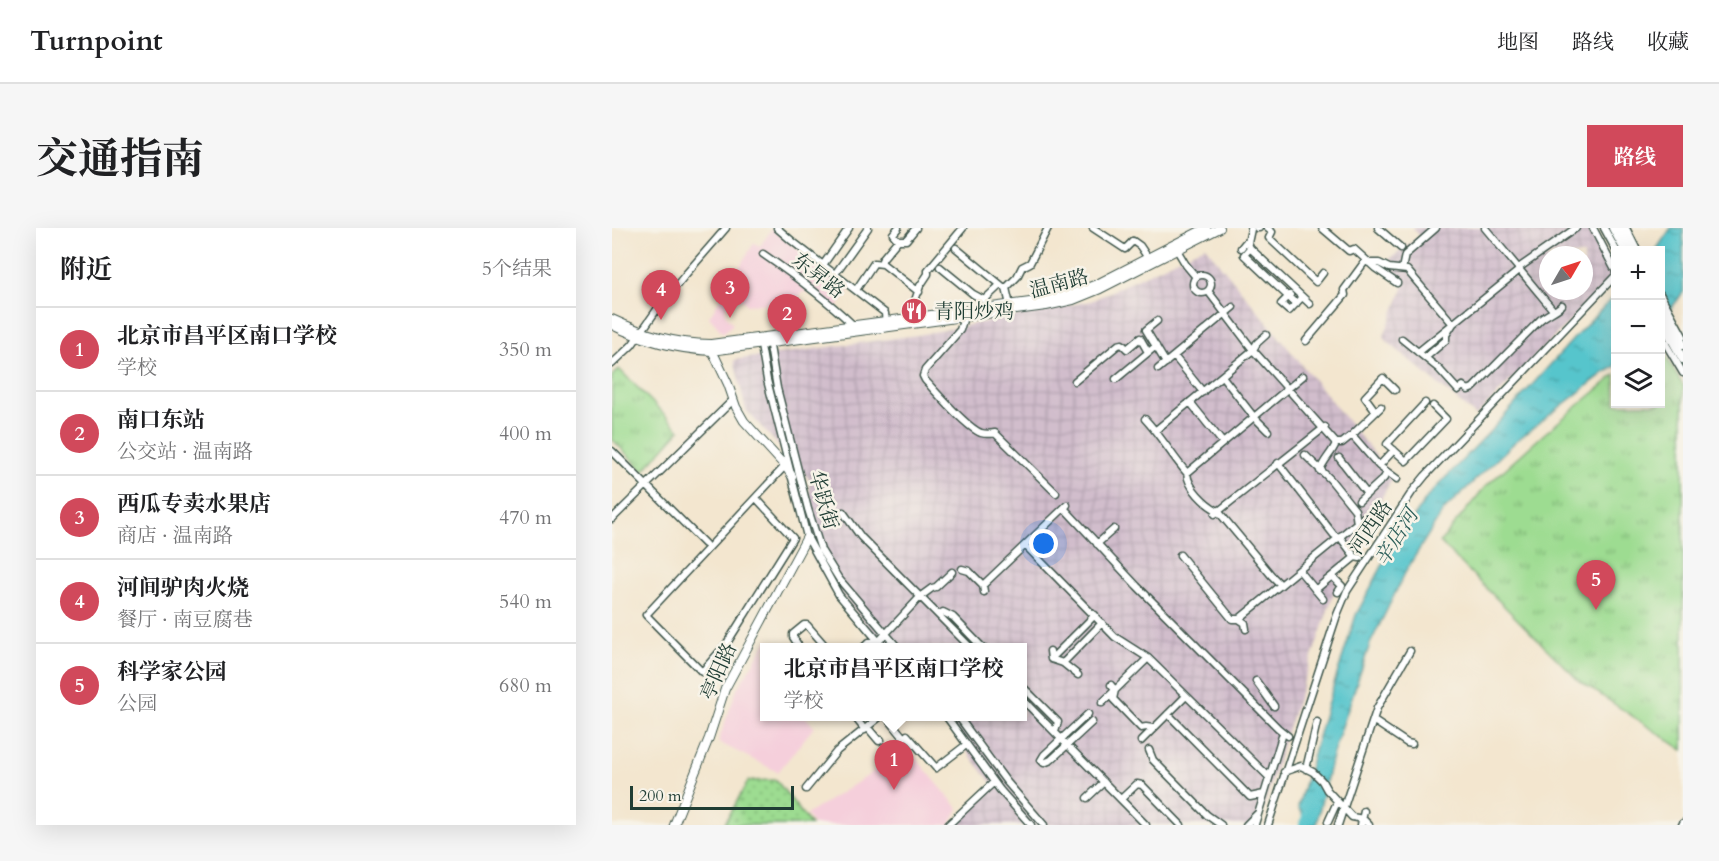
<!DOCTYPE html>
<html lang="zh">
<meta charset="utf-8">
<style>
:root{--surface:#fff;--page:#f6f6f6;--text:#202124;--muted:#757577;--line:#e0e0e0;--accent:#d1495b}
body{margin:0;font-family:Cardo,"Noto Serif SC",serif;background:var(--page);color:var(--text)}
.controls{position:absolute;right:18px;top:18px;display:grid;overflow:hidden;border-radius:0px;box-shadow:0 6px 24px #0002}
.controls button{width:54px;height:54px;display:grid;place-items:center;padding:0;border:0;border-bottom:2px solid var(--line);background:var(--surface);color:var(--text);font:30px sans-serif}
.compass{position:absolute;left:927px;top:18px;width:54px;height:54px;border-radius:50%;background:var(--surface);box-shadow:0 6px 24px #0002;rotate:51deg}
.scale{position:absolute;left:18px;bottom:15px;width:164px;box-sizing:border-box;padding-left:6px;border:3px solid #1f3d34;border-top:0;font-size:16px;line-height:21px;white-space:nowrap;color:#1f3d34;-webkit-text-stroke:4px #f7f3e8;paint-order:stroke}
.you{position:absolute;left:432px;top:316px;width:21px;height:21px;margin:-15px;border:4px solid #fff;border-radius:50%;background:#1a73e8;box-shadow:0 0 0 9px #1a73e833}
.badge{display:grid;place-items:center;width:39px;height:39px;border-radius:50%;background:var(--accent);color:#fff;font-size:20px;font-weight:700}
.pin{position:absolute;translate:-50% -50px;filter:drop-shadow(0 2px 3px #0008)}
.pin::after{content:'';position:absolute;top:32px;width:21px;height:18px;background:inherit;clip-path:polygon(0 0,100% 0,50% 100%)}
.popup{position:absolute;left:148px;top:415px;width:267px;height:78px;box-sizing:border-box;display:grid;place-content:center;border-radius:0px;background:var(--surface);filter:drop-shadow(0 2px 4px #0005);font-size:20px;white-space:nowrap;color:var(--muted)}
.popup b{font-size:22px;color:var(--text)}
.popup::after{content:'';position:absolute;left:50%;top:100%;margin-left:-12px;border:12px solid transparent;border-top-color:var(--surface)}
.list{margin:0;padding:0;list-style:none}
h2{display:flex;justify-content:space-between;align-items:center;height:78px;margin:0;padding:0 24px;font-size:26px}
h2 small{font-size:20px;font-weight:400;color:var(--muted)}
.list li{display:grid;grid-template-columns:39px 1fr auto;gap:18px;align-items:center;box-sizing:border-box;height:84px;padding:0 24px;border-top:2px solid var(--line)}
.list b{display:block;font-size:22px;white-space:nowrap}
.list p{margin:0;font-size:20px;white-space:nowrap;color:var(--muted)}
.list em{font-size:20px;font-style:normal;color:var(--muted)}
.icon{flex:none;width:33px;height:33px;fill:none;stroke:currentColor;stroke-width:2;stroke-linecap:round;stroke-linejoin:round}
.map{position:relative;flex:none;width:1071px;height:597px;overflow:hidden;border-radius:0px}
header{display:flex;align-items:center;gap:36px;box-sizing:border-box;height:84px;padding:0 30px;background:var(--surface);border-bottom:2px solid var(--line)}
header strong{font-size:28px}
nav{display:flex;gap:33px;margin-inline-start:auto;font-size:21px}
.intro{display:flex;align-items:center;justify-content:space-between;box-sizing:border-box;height:144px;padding:0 36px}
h1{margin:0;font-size:42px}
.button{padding:15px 27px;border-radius:0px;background:var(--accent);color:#fff;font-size:21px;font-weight:700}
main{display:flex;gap:36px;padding:0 36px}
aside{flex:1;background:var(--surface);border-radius:0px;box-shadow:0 6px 24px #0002}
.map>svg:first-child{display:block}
</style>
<header>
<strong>Turnpoint</strong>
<nav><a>地图</a><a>路线</a><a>收藏</a></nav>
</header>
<div class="intro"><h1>交通指南</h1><a class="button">路线</a></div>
<main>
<aside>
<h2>附近<small>5个结果</small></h2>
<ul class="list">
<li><span class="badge">1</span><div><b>北京市昌平区南口学校</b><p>学校</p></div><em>350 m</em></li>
<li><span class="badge">2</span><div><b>南口东站</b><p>公交站 · 温南路</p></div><em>400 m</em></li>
<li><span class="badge">3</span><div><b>西瓜专卖水果店</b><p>商店 · 温南路</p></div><em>470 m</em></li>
<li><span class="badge">4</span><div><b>河间驴肉火烧</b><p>餐厅 · 南豆腐巷</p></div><em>540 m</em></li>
<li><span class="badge">5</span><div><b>科学家公园</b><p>公园</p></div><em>680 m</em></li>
</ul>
</aside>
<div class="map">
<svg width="1071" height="597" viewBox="0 0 1071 597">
<defs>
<pattern id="industrial-grid" width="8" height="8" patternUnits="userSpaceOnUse" patternTransform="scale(1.5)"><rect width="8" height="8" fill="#d1bdcc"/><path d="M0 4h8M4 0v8" fill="none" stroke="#b3a3b0"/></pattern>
<pattern id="grass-dots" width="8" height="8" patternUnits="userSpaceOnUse" patternTransform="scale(1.5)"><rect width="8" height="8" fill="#9ddc91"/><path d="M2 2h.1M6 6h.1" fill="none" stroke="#7fb477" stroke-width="1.8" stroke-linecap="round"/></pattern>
<pattern id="park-tufts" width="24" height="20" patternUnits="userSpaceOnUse" patternTransform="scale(1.5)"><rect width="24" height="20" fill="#9ddc91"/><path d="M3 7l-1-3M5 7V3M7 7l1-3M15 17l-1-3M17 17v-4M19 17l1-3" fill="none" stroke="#7fb477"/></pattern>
<pattern id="water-ripples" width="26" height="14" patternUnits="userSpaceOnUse" patternTransform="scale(1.5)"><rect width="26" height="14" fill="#57c5cc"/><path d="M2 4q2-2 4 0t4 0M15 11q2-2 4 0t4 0" fill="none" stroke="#47a1a6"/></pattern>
</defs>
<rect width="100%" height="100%" fill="#f7f3e8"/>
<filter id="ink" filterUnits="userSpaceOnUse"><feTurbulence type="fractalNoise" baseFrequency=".0167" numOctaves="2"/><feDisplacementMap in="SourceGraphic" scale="12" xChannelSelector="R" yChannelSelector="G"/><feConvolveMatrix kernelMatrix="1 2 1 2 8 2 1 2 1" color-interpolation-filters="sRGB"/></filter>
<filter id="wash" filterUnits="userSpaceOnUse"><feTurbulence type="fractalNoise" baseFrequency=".008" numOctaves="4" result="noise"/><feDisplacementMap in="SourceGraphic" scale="24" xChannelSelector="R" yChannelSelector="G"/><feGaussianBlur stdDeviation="1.35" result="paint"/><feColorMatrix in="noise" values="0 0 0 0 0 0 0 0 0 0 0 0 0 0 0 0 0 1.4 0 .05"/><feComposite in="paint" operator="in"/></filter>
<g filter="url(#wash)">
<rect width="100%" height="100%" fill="#f3e6cf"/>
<!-- built -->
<path fill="#f5cfdb" d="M160,1L237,63L223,83L201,64H192L186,69L185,73L135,77L131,72L122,71L114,78L113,86L121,96L111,105L97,89L142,15L148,18Z
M156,411L165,419L153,420V488L194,489L202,499L166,544L106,514L125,461Z
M291,515L347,581L343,586L338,597H202L194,587L257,547Z"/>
<!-- industrial -->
<path fill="url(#industrial-grid)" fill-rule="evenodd" d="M801,0H976L1001,49L864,188L771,110L792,58L770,37L808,8ZM936,27H972V63H936Z
M593,18L781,249L730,341L677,497L646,597H347L348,590L382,558L328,489L411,488V420L272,419L201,331L197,251L134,182L122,132L306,107L479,73Z"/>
<!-- grass -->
<path fill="url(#grass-dots)" stroke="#5e8c62" stroke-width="1.5" d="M164,552L199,597H112L136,553Z"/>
<!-- park -->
<path fill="url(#park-tufts)" stroke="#5e8c62" stroke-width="1.5" d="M1049,119L1071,158V522L965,451L828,314L873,259L932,206L1003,147L1004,176H1048Z
M7,141L68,202L31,243L0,211V148Z"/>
<!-- water -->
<path fill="url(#water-ripples)" stroke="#3b8180" stroke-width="1.5" d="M1059,0H1071V64L1065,73L1049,92L1048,22H1044Z
M1003,67V139L992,145L904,213L831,283L796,339L758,416L720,528L704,597H697L686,579L714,481L744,387L776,327L816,268L885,196L963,109Z"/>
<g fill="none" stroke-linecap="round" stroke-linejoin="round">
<!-- river -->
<path stroke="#57c5cc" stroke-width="10" d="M692,597L698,578"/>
</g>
</g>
<g filter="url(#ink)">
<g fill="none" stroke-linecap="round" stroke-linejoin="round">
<defs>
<path id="minor" d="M165,0L180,13L273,85L274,97
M286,0L281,6L286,12
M481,0L513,21L521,13L528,18L536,30
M645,0H647
M655,0L660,4L657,10L704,54L711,45
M710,0L737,23L742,21L763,40L785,55
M766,0L789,20
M873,0L941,82
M981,0L1004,44
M992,0L1004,22
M1014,0L1025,22
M639,1L636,15L638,20L698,76
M344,20L390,58
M629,20L633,15H636
M638,20L632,27L684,76
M565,22L574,37L584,49
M151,26C183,48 213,70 241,97
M269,35L271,30L286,12H294L304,0
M757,35H767L777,40L795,42L841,96
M211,37L237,0
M328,39L361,66L372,72L388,57
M790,41L793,27L824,0
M223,46L256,0
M581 56a9 9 0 1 1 18 0a9 9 0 1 1-18 0Z
M244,62L262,35L271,36L307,64
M596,63L641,122L724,215C720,226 711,232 708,243
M1048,66L1071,108
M678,67L669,76L677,83L690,69
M398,77L394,60L405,49L410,39L418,35L436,0
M352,89L348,102L313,142L311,148L313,152C325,165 354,199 369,205C373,206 378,206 383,205L444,265
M297,90L308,58L316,46V42L351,0
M545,93L534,102L554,135
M1048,106L1071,145
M790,111L827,141L846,162L851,158L856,162L861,160L928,92C935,86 944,83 950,77
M148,112L155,152L195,309L227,367L272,420
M157,112L165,160L196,281L209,322L227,351L286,420
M694,113L733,67L732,62L754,32
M806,124L905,44L908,39L964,0
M562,128L591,164
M813,130L834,112V107L841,96
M0,136L20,117L46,80L74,46L114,0
M546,141L621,79
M610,148L642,189L656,203
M504,151L544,118
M463,153L506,117L510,116L515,121L528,110L536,124
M578,174L611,215
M813,175L775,216L794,233L834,191L821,178
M764,184L753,169L771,150L783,162
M533,191C549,208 560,228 575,245C576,260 593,276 606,283L660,348L669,357
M544,202L641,122L645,115L654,107
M740,207L769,179
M724,215H730L740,207L767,238L785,251
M0,223L93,316
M693,227L718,251L743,282L745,295
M727,230L755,266
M666,235L722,307L728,309L743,329
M767,238L782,222
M575,245L691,148
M144,270L181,310L115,415L90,444L34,387L173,238
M747,273L772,250L775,244
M452,280L525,358L666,500L676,508
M231,284L249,309L359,420
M603,286L713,199
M0,291L121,172
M485,316L502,301
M413,317L503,409L536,430L657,549
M568,327L620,391H627L633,395L634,401
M350,341L357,343L371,357L372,364
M687,342L711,371
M720,348L730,358L726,364
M371,357L455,277
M703,362L743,329L748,330
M327,387L331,384L341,389L371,420
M627,391L752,289
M188,420L181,409V406L192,397H195L215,420
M251,420L257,414L267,413L309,368L320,360L324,359L340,344
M438,423L439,431L451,435L466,447
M439,431L483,387
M451,435L490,395
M644,453L662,478
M499,457L503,462L501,471L529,500L534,499L541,500
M411,459L446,494L443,504
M411,472L534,597
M490,475L536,430
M476,486L432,527L429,532L432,535L439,532L480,494
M556,486L638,569L652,566
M242,488L253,502
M274,488L292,510
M334,488L388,562L419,597
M346,488L394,553L432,597
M762,493L795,515L800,516
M256,500L267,513L269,512
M295,507L324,540L354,517
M529,513L574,468
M537,522L541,532L595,587L609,597
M694,541L705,494
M672,544L689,538L701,544L710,553L715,562L740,589L751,591L757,597
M194,561L225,523L269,488
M475,570L492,554
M509,571L525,556L530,557L569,597
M716,594L725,574
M643,596L671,505
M336,597L382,554
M634,597L646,585
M656,597L725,387L735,363L800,264L813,248L1004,47
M726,597L765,480L798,423
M749,597L752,583
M1070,597L1071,595"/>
<path id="major" d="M1001,0L1013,22
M1009,0L1021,22
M1048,75L1071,117
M1048,90L1071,131
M0,91C32,106 63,116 99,116L433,72L459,66L485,56L594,0
M0,97C32,113 64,121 99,123L434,78L461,72L488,61L608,0
M99,120L116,156L124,179L132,193L173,238L180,248
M62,597L97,510L113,461L195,309"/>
</defs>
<!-- minor casing -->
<use href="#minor" stroke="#3f564b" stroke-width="9"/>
<!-- major casing -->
<use href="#major" stroke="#3f564b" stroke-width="10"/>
<!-- minor -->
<use href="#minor" stroke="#fff" stroke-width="6"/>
<!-- major -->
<use href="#major" stroke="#fff" stroke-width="8"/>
</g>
</g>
<!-- icons -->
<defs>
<symbol id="restaurant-disc" viewBox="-11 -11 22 22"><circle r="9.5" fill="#d1495b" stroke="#f7f3e8"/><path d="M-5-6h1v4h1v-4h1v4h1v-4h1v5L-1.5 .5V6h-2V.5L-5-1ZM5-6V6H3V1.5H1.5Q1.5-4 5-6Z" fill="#fff"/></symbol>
</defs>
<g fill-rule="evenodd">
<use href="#restaurant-disc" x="287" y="68" width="30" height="30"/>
</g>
<g text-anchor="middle" stroke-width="5" stroke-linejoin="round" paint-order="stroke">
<!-- street labels -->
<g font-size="20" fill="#1f3d34" stroke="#f7f3e8">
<text transform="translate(207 47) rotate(38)" y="7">东昇路</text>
<text transform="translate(447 55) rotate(-15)" y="7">温南路</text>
<text transform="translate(212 272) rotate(74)" y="7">华跃街</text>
<text transform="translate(758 299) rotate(-56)" y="7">河西路</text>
<text transform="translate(106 443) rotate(-66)" y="7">亭阳路</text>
</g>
<!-- poi labels -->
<g font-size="20" fill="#1f3d34" stroke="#f7f3e8" text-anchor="start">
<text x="322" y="90">青阳炒鸡</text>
</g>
<!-- water labels -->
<g font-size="21" font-style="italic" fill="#2d5f5a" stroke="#f7f3e8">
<text transform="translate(784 309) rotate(-58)" y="7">辛店河</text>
</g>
</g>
</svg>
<div class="controls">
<button>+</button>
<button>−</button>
<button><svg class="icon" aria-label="layers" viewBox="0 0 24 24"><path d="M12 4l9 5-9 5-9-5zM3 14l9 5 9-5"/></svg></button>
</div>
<svg class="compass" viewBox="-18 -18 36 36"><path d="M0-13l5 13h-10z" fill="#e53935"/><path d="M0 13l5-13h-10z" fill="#757577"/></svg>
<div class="scale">200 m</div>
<div class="you"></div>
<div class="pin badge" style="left:282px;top:562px">1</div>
<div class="popup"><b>北京市昌平区南口学校</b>学校</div>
<div class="pin badge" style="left:175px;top:116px">2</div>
<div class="pin badge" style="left:118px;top:90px">3</div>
<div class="pin badge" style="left:49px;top:92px">4</div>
<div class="pin badge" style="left:984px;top:382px">5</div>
</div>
</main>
